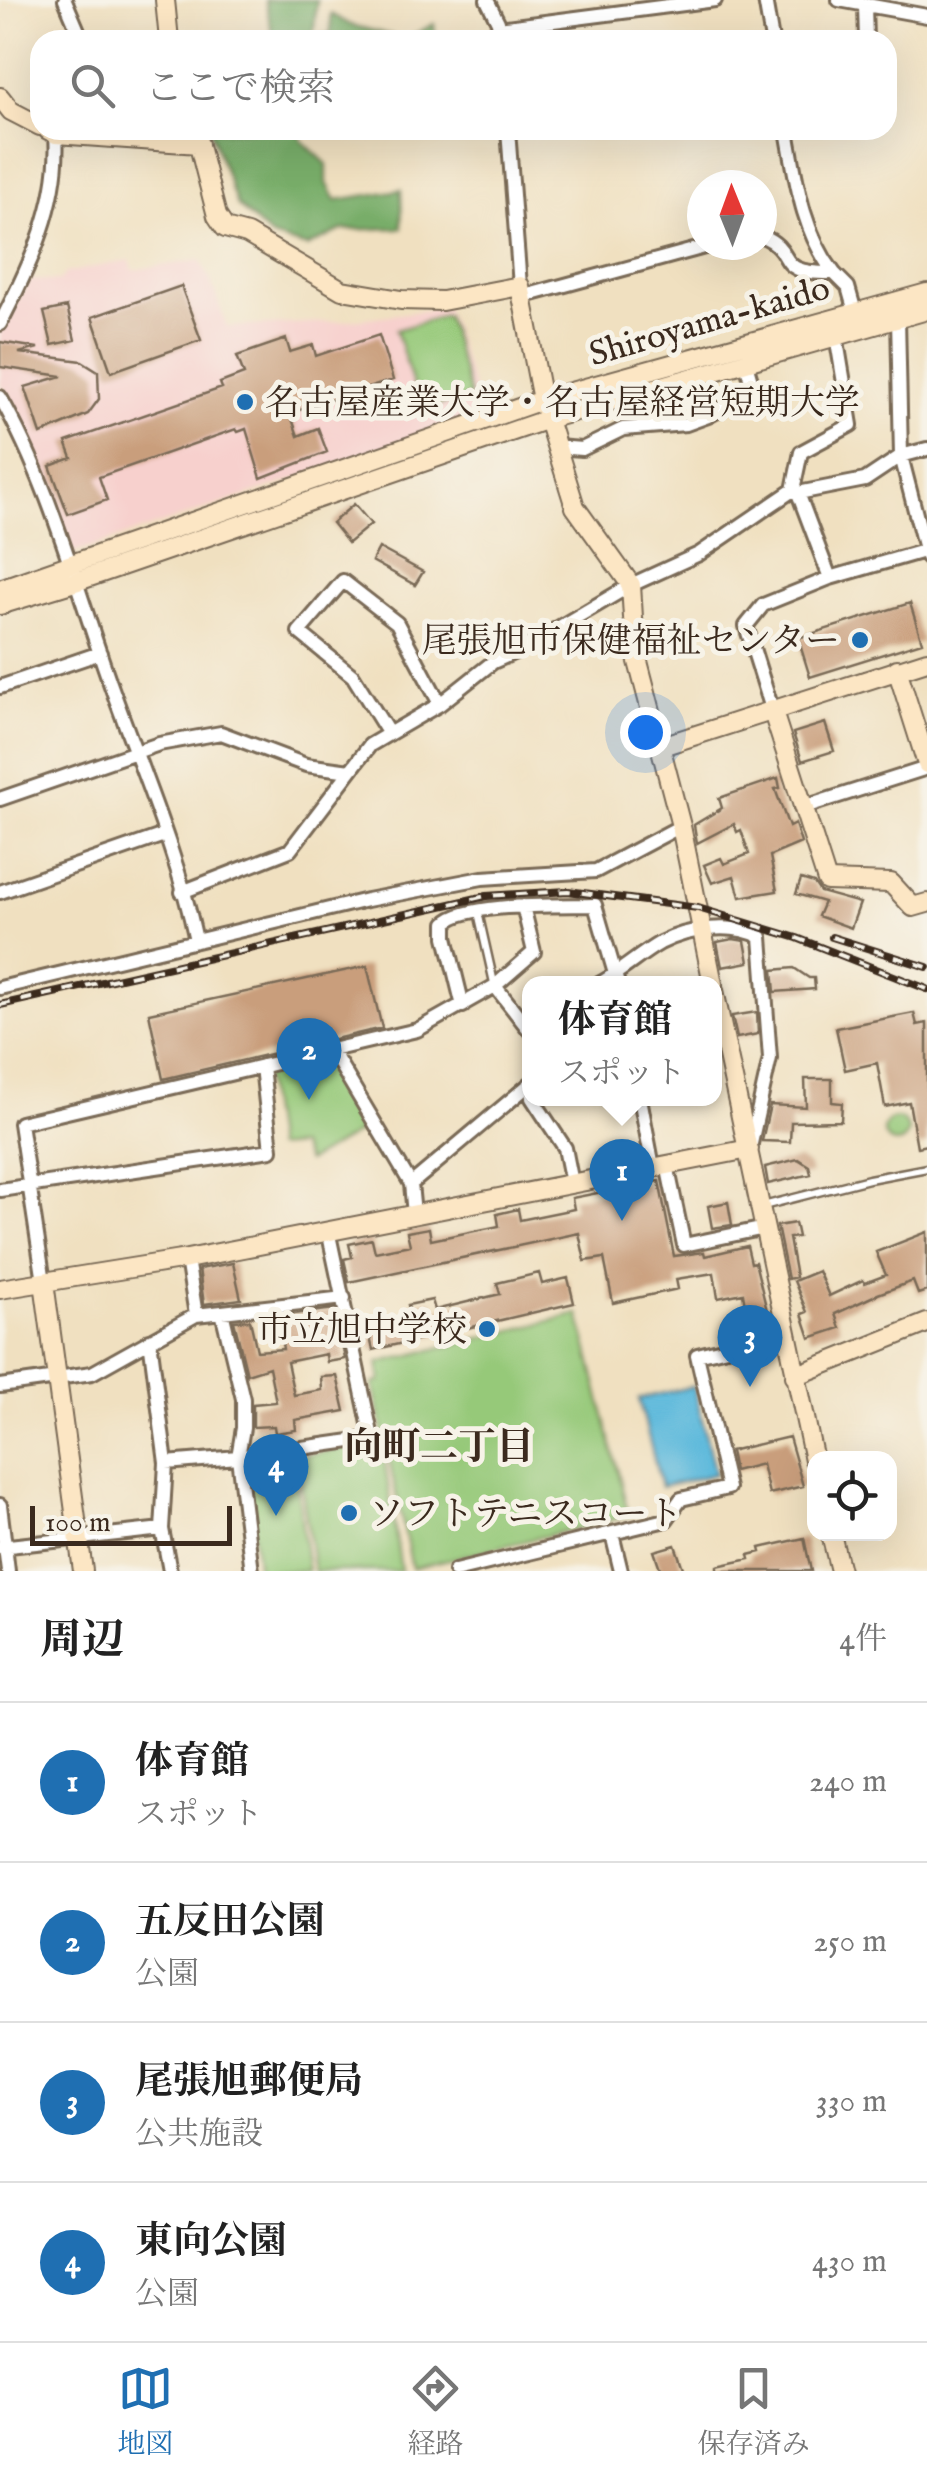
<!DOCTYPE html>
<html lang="ja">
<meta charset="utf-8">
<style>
:root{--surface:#fff;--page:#f6f6f6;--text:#222;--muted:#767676;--line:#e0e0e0;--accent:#1f6fb2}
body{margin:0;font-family:"IM FELL English","Noto Serif JP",serif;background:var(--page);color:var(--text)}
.controls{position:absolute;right:30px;bottom:30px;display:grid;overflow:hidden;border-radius:20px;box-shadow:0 10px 40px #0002}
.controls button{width:90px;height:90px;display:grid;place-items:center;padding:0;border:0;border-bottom:2px solid var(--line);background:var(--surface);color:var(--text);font:50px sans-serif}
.compass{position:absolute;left:687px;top:170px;width:90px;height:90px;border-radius:50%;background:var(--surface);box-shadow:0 10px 40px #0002;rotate:359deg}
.scale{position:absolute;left:30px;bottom:25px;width:202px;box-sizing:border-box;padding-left:10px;border:5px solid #3b2a1e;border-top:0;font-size:28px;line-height:35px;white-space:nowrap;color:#3b2a1e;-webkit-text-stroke:8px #f7f3e8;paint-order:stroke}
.you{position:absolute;left:645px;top:732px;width:35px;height:35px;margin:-25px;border:8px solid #fff;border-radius:50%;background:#1a73e8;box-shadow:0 0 0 15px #1a73e833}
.badge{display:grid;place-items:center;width:65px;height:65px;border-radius:50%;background:var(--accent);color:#fff;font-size:32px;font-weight:700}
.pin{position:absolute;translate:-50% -82px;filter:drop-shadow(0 2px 5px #0008)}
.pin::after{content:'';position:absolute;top:52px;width:35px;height:30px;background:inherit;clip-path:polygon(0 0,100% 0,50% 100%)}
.popup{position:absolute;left:522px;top:976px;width:200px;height:130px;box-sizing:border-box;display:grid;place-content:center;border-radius:20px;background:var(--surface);filter:drop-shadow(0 2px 8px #0005);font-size:32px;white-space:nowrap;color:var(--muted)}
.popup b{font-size:38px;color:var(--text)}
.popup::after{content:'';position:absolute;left:50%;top:100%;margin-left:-20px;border:20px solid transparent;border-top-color:var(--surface)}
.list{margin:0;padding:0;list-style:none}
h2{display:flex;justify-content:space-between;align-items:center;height:130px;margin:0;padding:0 40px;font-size:42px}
h2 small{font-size:32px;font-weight:400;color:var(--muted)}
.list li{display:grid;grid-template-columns:65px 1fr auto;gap:30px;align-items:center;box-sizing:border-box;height:160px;padding:0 40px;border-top:2px solid var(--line)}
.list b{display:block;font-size:38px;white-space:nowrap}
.list p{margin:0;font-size:32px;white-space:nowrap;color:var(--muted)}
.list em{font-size:32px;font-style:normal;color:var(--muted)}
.icon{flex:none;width:55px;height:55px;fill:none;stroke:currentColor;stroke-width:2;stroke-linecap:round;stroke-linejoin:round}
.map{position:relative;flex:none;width:927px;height:1571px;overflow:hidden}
.search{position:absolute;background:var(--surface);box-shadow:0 10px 40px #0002;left:30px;right:30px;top:30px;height:110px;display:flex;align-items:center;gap:25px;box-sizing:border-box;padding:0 35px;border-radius:30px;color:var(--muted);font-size:38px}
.sheet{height:770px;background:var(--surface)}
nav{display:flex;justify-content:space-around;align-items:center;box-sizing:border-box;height:140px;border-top:2px solid var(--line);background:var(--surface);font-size:28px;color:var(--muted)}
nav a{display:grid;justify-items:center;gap:5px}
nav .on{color:var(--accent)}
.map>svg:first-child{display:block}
</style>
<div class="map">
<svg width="927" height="1571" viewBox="0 0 927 1571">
<rect width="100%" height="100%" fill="#f7f3e8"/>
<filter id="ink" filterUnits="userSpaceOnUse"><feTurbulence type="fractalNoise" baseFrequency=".01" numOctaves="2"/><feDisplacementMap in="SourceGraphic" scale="20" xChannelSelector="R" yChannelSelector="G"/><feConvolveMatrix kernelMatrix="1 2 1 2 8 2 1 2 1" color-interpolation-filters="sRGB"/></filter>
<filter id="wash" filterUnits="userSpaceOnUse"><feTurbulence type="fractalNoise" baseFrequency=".0048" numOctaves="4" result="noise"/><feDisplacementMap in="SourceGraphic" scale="40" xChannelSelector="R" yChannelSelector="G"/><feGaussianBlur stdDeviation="2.25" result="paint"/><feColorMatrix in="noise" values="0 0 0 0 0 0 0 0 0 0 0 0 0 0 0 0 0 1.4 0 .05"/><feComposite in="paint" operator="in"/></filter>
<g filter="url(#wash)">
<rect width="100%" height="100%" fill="#f0e0c0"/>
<!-- built -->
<path fill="#f7d0cd" d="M130,260L133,270L200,260L210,279L227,327L344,321L446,308L483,417L71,554L19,413L0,384V328L30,280L60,281L65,273Z"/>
<!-- green -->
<path fill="#96c979" stroke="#687a4c" stroke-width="2.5" d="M446,315L470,396L421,411L396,330Z
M325,1058L366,1128L307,1162L299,1146L275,1148L264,1072Z
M884 1131a12 12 0 1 1 24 0a12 12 0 1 1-24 0Z
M579,1314L629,1516L412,1568L373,1384L381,1381L378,1363Z
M382,1443L401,1571H314L297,1456Z
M293,1455L308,1571H258L244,1462Z"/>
<!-- forest -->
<path fill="#78ad69" stroke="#5a6c44" stroke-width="2.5" d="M265,0H317L313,37L331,34V14L351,25L405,39L434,24L436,40H265L273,36Z
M210,130H300L301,140L327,164V183L336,200L401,190L402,228L342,230L307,247L271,237L237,205Z"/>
<!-- water -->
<path fill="#5ebadc" stroke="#4c727d" stroke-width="2.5" d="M694,1386L715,1474L661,1487L639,1399Z"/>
<g id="blocks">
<!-- building -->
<path fill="#c99e7c" d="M181,286L201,340L111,372L92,317Z
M67,307L75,340L52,345L44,312Z
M379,335L393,380L290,413L298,436L318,428L327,452L261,478L246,429L238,432L236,429L99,477L107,500L68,514L50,466L72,458L66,442L222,388L220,383L244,374L237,356L286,339L290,352L313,345L316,356Z
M0,342L38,348L19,353L82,361L98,371L99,399L88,414L41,434L25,387L62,376L0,367Z
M354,504L371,524L348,543L332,523Z
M379,548L423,572L415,585L372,561Z
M910,603L922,642L810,677L798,638Z
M825,723L834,751L802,761L793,733Z
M778,778L780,788L775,789L789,827L795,824L801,843L770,856L777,891L740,897L734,876L712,883L704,865L721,858L724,864L749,854L741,830L737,832L734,824L697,843L694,825L722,808L719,798Z
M801,879L814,883L820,892L860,903L851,928L818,916L824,902L796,894Z
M733,939L745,941L749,962L722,967L717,942Z
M367,966L382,1028L163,1079L149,1013Z
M794,968L809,978H814L815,989L775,992L773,970Z
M757,1012L758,1034L737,1038L732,1016Z
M914,1013L917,1025L927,1023V1145L917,1147L909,1102L885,1107L877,1063L845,1070L836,1028Z
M805,1079H832V1102L842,1103L841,1121L791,1122L790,1142L762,1141L770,1105L806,1107Z
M798,1159L809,1166L811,1174L768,1184L765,1167Z
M659,1181L674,1256L704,1252L705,1256L747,1246L751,1263L755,1262L770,1323L749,1330L743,1293L718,1298L714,1273L676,1279L678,1289L613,1303L604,1258L585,1261L579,1233L349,1282L344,1259L352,1257L349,1244L372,1239L375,1252L410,1245L407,1232L429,1228L431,1240L499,1226L497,1214L518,1209L520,1220L574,1209L572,1198Z
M728,1202L732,1225L712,1228L708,1206Z
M795,1223L798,1237L789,1238L796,1277L788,1279L777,1226Z
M927,1232V1291L918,1294L913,1281L878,1294L835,1314L840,1328L810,1338L802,1314L807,1312L794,1281L818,1271L829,1296L863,1280L865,1283L886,1275L876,1252Z
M233,1263L241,1299L204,1304L199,1269Z
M539,1273L542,1284L568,1278L574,1303L373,1350L367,1325L410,1314L408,1305L432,1300L435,1310L500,1294L497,1283Z
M335,1309L345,1359L327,1362L326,1354L287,1362L294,1395L322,1390L321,1377L337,1376L345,1411L295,1420L296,1430L275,1433L274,1426L253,1427V1404L276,1402L269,1367L247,1374L234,1321L250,1320L257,1351L283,1349L278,1316Z
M789,1437L803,1486L769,1494L762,1464L734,1471L730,1451Z
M804,1538L811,1571H717V1566L750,1559L749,1555L761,1552L760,1548Z
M675,1545L684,1571H661L654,1551Z"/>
</g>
</g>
<g filter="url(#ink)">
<use href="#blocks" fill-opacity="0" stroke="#7a6a57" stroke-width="2.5"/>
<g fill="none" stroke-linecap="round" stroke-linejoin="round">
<defs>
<path id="lane" d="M478,912L494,983
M763,1206L869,1179L927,1168"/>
<path id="street" d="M65,0L82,40
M487,0L498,22L500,40
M765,0L772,40
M839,0L927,16
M865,5L866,40
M499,28L715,0
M508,130L520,286
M787,130C796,180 802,231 834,273
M762,236C800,252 769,274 834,273L848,287L855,312
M521,297L712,245
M898,318L901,456L927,557
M0,324C30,266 61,201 56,134
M0,397C49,482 76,587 109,680C139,765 177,851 196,940
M556,447L582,449L623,429L686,424L708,416L754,391L745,360
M793,490L798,493L830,578
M798,493L865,480L901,456L927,449
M0,687L100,653
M772,709L746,626L763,605L830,578L927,550
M389,734L353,676L299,632L343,581L397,623L440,704
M0,799L159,744L221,733L306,765L350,771
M801,808L927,768
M0,892L164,835
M182,892L290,850L370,745L440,704L493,662L524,648L631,585L699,554L793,490L801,452L851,425L836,335
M599,984C621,972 639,955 660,943C689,928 733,922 761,937L770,1058L750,1148
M495,986L530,1031
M0,988L367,900L482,878L596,871L681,826
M463,1006L446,937V923C465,902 564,906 595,905L618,984
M332,1051L411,1184L414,1214
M532,1098L565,1148L572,1183
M640,1098L653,1167
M667,1165L684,1245L765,1228
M411,1184L530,1084
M0,1190L271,1150L262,1066
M187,1259L196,1315
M44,1282L20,1123L417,1030L495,986L534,952L523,906
M222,1312L243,1399V1428L238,1457L252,1571
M150,1340L166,1463L162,1529L170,1571
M0,1386L92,1373L196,1315L344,1298
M166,1463L238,1457L372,1438L328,1230
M0,1505L8,1571
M612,1534L621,1571
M0,1547L162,1529
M455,1571L666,1520L681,1499L728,1488L697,1355L787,1334"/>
<path id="secondary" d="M165,0L169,40
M0,97L11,111L40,126
M48,130L56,134L199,144
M195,130L217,216L225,228L247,234L342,290L401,300L442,301L520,286L542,400L575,507L631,585L635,650L681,826L713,984
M0,589L542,400L927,293
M0,605L75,582L548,419L927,310
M897,669L927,764
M772,709L827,881L891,883L913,907L927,903
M662,746L927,661
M714,990L814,1460
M44,1282L83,1571
M0,1289L187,1259L749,1149
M795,1376L927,1323
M831,1534L840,1571"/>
</defs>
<!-- lane casing -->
<use href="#lane" stroke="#7a6a57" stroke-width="11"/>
<!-- street casing -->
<use href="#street" stroke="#7a6a57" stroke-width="18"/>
<!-- secondary casing -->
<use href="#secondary" stroke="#7a6a57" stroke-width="22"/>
<!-- lane -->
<use href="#lane" stroke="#fff" stroke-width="6"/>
<!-- street -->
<use href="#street" stroke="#fff" stroke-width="12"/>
<!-- secondary -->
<use href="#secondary" stroke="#fce6c4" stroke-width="18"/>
<defs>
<path id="rail" d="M832,937L927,967
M0,1005L486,896L568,891L698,908L797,938L927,989"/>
</defs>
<!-- rail casing -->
<use href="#rail" stroke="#3b2a1e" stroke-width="8"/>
<!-- rail -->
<use href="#rail" stroke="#f7f3e8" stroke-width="4" stroke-dasharray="11" stroke-linecap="butt"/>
</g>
</g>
<!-- markers -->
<g fill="#1f6fb2" stroke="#f7f3e8" stroke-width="4">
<circle cx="245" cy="402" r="10"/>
<circle cx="860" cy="640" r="10"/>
<circle cx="487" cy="1329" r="10"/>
<circle cx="349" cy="1513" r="10"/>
</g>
<g text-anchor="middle" stroke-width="10" stroke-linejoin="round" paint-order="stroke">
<!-- street labels -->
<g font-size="35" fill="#3b2a1e" stroke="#f7f3e8">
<text transform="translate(709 320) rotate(-16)" y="12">Shiroyama-kaido</text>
</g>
<!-- poi labels -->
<g font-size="35" fill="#3b2a1e" stroke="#f7f3e8" text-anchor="start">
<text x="265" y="414">名古屋産業大学・名古屋経営短期大学</text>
<text x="840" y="652" text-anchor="end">尾張旭市保健福祉センター</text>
<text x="467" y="1341" text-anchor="end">市立旭中学校</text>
<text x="369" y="1525">ソフトテニスコート</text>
</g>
<!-- neighbourhood labels -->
<g font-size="38" font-weight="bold" fill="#3b2a1e" stroke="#f7f3e8">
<text x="439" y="1459">向町二丁目</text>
</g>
</g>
</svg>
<div class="controls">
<button><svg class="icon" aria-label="locate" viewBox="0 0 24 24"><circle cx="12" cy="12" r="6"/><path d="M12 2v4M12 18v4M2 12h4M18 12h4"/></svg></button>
</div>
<svg class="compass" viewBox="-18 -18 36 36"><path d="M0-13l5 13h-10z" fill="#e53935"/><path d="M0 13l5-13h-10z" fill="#767676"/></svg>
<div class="scale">100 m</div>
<div class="you"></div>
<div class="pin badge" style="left:622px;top:1221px">1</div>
<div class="popup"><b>体育館</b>スポット</div>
<div class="pin badge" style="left:309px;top:1100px">2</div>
<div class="pin badge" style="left:750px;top:1387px">3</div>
<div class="pin badge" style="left:276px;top:1516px">4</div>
<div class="search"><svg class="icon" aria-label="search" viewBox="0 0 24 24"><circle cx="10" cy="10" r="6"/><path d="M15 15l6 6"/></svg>ここで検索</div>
</div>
<section class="sheet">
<h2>周辺<small>4件</small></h2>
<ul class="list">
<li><span class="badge">1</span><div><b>体育館</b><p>スポット</p></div><em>240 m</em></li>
<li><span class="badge">2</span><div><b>五反田公園</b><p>公園</p></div><em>250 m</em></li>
<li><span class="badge">3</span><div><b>尾張旭郵便局</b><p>公共施設</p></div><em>330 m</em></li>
<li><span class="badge">4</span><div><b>東向公園</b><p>公園</p></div><em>430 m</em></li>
</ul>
</section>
<nav>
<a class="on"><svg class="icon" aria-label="map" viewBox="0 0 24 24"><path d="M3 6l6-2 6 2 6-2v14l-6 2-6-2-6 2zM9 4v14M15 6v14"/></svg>地図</a>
<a><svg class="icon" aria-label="directions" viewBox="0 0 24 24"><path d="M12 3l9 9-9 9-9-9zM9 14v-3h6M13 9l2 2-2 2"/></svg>経路</a>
<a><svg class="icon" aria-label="saved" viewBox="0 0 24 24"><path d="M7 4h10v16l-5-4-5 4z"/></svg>保存済み</a>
</nav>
